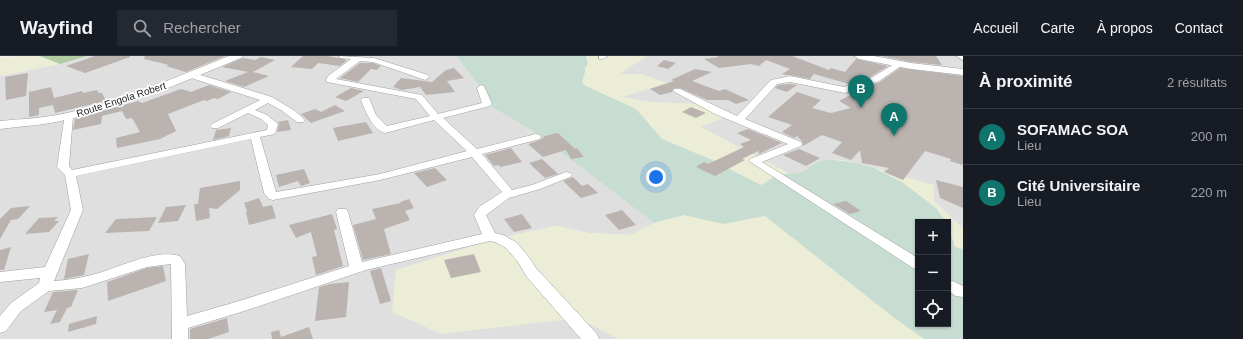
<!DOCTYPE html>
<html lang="fr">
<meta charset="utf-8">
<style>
:root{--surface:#171b24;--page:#242831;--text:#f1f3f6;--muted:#9ea1a6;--line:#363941;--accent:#0f766e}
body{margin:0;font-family:Helvetica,sans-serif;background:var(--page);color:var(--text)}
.controls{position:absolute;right:12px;bottom:12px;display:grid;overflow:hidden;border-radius:0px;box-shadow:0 1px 3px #0004}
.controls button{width:36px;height:36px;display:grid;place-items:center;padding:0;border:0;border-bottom:1px solid var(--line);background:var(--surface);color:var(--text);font:20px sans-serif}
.you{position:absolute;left:656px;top:121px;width:14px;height:14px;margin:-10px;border:3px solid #fff;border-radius:50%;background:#1a73e8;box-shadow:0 0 0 6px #1a73e833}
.badge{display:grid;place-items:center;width:26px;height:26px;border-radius:50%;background:var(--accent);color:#fff;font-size:13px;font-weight:700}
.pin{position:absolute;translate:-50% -33px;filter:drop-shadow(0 1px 2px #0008)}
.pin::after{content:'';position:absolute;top:21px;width:14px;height:12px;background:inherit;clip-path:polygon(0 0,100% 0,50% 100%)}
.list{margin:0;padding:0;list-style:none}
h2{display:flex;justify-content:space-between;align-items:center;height:52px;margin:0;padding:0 16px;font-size:17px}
h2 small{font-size:13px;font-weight:400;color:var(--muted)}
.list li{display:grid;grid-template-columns:26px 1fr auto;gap:12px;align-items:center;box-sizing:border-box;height:56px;padding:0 16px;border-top:1px solid var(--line)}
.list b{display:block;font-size:15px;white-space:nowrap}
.list p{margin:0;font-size:13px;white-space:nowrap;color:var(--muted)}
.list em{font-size:13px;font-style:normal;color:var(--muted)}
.icon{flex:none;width:22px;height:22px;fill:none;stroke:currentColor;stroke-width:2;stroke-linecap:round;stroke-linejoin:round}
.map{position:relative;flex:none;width:963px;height:283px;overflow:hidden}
header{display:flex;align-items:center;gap:24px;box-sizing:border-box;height:56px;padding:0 20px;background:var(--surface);border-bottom:1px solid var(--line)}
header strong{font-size:19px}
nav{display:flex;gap:22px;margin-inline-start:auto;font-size:14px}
.search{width:280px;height:36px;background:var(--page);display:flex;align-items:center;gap:10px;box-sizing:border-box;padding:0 14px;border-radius:0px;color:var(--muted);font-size:15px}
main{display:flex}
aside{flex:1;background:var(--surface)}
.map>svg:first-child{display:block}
</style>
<header>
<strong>Wayfind</strong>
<div class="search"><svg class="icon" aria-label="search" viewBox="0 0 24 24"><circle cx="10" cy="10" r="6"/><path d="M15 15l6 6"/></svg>Rechercher</div>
<nav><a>Accueil</a><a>Carte</a><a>À propos</a><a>Contact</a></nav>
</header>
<main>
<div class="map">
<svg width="963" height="283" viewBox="0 0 963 283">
<rect width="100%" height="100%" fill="#f1eee9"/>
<!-- residential -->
<path fill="#dfdfdf" d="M87,0H456L481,32L487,48L534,76L654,167L631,179L589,177L556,170L491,184L578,262L619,283H0V20L60,8Z
M646,0H963V173L934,145L933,129L857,107L842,104L826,103L817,106L802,116L790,118L700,71L702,48L649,46L621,41L666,27L619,18Z"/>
<!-- farmland -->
<path fill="#ecedd7" d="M16,0H40L60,8L0,20V2H11Z
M586,0H646L620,18H642L667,27L622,41L649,46L702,48L726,61L701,71L790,118L777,119L761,129L710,103L662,83L651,70L618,45L594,35L582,26L588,4Z
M874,112L933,129L934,145L963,173V193L955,191L948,166H946L936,152L902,126Z
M684,159L723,168L765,160L893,261L924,283H619L578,262L441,278L392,256L396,214L491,184L556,170L589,177L631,179L654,167Z"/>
<!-- forest -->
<path fill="#b1cba3" d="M40,0H87L60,8Z"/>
<!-- wetland -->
<path fill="#c8ddd2" d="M456,0H586L588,8L585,12V16L582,26L586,30L636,53L662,83L710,103L761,129L777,119L802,116L817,106L827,103L857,107L874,112L902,126L936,152L946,166H918V268H948V170L955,191L963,193V283H924L893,261L765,160L723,168L684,159L654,167L534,76L487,48L481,32Z"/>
<!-- building -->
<path fill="#bab3af" d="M95,0H130V1L85,17L66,10Z
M145,0H225L186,16L166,10L169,9L144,3Z
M303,0H328L347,4L340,10L318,7L312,13L291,11Z
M718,0H792L829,14L831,12L845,16L856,3L888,10L872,20L849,28L814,18L810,23L790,19H786L782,18L790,13L766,4L759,10L751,8L719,12L704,3L718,1Z
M882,0H936L942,9L911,6Z
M261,1L275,4L253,16L269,20L244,31L225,25L248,16L222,11L243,2L255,4Z
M664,4L676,7L668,13L657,10Z
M360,7H373L381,10L377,14L371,13L358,26L340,22Z
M454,12L464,22L447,25L455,36L426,39L420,31L402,34L393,31L401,22L432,26L446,14Z
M900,12L963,20V109L950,105L951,103L925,95L903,124L884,116L889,112L862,107L860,94L851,104L832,97L842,86L822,79L803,90L802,85L797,80L794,82L782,76L792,69L768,61L797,36L821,44L812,52L831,57L851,52L839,45L864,32L880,26Z
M695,13L712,16L692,25L719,35L725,33L749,44L736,48L728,44H707L680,32H674L672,36L660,39L650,33L674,25L671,24Z
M28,17L26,40L6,44L5,21Z
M790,28L797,29L787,36L775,32L778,29Z
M209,29L231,36L218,43L214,42L207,45L204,44L168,58L176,75L160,83L117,92L116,82L140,76L132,62L126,63L122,55L102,60L101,68L73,74L75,63L138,45L142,47L181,33L191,36Z
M51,31L54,42L82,35L83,37L97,34L99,37H102L106,45L55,57L53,49L39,52V59L29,61V36Z
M351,32L364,35L346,45L335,41Z
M335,49L345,55L311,67L301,58L315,53L321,56Z
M691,51L706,57L696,62L682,56Z
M288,64L291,74L277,76L279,68L278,66Z
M366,66L373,77L338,85L333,72Z
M231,72L229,80L213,84L216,74Z
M748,73L782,87L759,98L758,95L742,103L745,104L715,120L696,111L704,106L708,108L744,91L740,88L751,84L737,77Z
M558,77L575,93L577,92L584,101L571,103L566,94L543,101L528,88L540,84L545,80Z
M511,92L522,106L500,111L499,109L494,110L485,99Z
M799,93L820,102L806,110L783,99Z
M542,103L558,118L545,122L529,107Z
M435,112L447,124L427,131L414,117Z
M304,113L310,127L301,130L298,125L279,131L276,119Z
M573,121L582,130L588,128L598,137L581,142L563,125Z
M936,124L963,131V152L940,142Z
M240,125V134L217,153L209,152L210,162L196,165L194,148H198L200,132Z
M259,142L263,151L272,149L276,162L249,169L246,156L247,155L244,147Z
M409,143L414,152L405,155L410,164L384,173L391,198L363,204L353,169L376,163L372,153L401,147L400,146Z
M846,145L861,155L850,158L833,148Z
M186,149L178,165L158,167L166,151Z
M30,150L18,163L11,164L0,183V163L11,152Z
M622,154L636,169L619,174L605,159Z
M332,158L337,173L334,174L343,210L316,219L312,201L317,200L311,176L296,182L289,169Z
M522,158L532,172L514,176L504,163Z
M58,161L54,165H59L49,176L25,178L39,162Z
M157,161L149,175L105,177L116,163Z
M11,191L4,214H0V194Z
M89,198L84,219L64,223L68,203Z
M474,198L481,216L451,222L444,204Z
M163,210L166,225L108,245L107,226L147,212Z
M381,212L391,245L380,248L370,215Z
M349,226L346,261L315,265L319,231L330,228Z
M78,234L71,251L67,252L60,266L50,268L57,254L44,256L53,236Z
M97,260L96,268L68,276L69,268Z
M227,262L229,276L208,283H190V273Z
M309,271L313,283H272L271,276L279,274L281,281Z"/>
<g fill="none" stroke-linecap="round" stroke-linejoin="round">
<defs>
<path id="minor" d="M339,0L374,2L428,19L429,21L425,24L373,6L360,5L336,23L422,39L438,58L482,47L477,32L481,29L484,30L492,48L490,50L443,62L477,93L536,78L540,79L541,81L540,83L482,98L512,134L532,129L566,116L570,117L572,119L570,121L540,133L509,142L486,159L495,177L503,179L516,186L528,200L536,212L597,278L599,283H581L526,220L518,206L506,192L495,186L490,185L366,214L241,256L188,272V283H172L171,208L147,211L82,232L49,235L21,255L6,275L0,277V260L11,247L39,227L40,222L0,226V216L45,211L71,154L65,119L57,111L65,58H71L73,60L69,110L72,114L267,74L268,69L261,63L248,57L218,72H212L210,70L212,68L260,44L188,21L187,19L188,17H194L272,41L295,55L305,64L303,66H297L281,54L268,47L255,54L267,59L278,68L275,78L260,81L276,136L380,118L467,95L434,64L385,77C373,74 365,55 361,44L363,42H369L376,59L387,70L430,60L416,43L327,26L326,24L328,20L351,3L340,2ZM251,83L264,137L269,143L273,144L380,124L472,101L502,136L479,151L474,159L482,178L362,206L348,156L346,153H338L336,156L349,210L236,246L187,260L185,208L180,200C156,193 122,210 99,217C85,221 69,224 54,225L83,154L76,120Z
M599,0H608L602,3H599Z
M956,0H963V4Z
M897,6H900L904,8L879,25L845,37L790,26L777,28L745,63L801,86L802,88L801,90L762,106L918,202V214L913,212L749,105L750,103L788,88L715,58L673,35L674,33H680L737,60L771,24L790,20L844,31L873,21Z
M948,223L963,230V241L956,240L948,235Z"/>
<path id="tertiary" d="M229,0H243L241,2C185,25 129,50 69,63C47,69 23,70 0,73V65C22,63 45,62 67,57C123,45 176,21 229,0Z
M854,0H874L911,7L963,13V19L911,13L859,3Z"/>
</defs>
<!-- minor casing -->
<use href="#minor" stroke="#9f9f9f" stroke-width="1"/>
<!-- tertiary casing -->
<use href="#tertiary" stroke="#9f9f9f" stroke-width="1"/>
<!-- minor -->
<use href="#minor" fill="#fff" fill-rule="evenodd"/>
<!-- tertiary -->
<use href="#tertiary" fill="#fff" fill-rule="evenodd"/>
</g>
<g text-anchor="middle" stroke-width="3.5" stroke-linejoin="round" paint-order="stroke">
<!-- far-street labels -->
<g font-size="10" fill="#222" stroke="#fff">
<text transform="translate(121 43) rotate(-18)" y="4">Route Engola Robert</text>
</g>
</g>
</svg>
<div class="controls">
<button>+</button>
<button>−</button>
<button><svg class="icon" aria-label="locate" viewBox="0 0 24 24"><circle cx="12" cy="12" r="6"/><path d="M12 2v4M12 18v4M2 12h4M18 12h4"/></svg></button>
</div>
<div class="you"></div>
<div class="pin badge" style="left:894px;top:80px">A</div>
<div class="pin badge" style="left:861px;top:52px">B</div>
</div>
<aside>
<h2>À proximité<small>2 résultats</small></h2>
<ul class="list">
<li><span class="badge">A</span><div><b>SOFAMAC SOA</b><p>Lieu</p></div><em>200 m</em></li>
<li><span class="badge">B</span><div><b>Cité Universitaire</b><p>Lieu</p></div><em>220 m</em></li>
</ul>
</aside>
</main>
